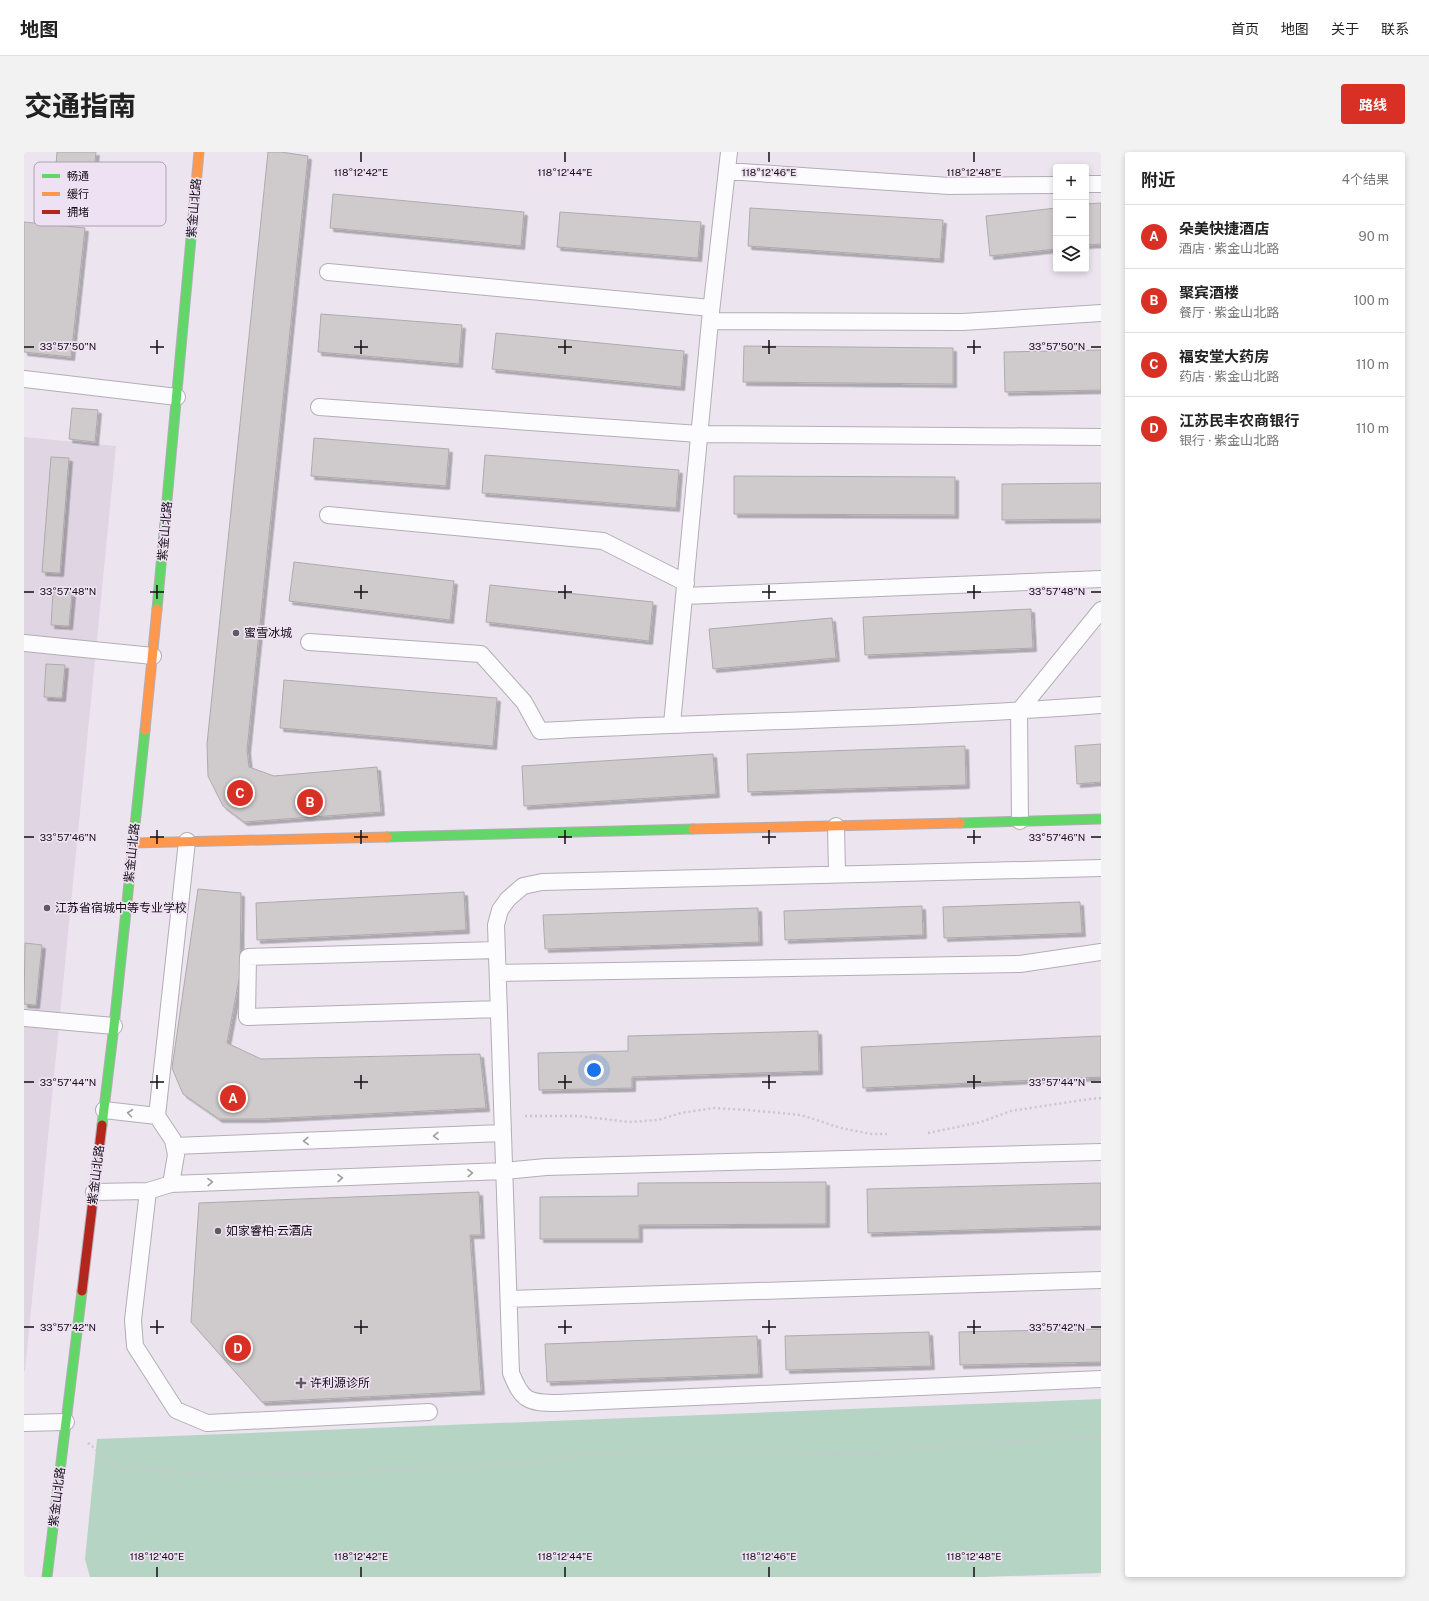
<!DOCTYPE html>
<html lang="zh">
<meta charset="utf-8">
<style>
:root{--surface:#fff;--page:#f2f2f2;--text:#222;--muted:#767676;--line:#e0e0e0;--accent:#d93025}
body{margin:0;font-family:"Public Sans","Noto Sans SC",sans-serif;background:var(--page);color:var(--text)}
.controls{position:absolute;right:12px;top:12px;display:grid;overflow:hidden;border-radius:4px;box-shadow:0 2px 6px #0003}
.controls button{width:36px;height:36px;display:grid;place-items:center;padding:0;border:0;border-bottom:1px solid var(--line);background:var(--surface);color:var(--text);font:20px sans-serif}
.you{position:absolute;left:570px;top:918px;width:14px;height:14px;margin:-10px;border:3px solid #fff;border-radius:50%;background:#1a73e8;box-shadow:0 0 0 6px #1a73e833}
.badge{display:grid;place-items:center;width:26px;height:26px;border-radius:50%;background:var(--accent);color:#fff;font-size:13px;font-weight:700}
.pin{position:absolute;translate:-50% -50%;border:2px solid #fff;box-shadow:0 1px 4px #0006}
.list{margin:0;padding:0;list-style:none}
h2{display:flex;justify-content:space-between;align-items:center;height:52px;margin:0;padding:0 16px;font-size:17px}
h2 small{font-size:13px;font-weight:400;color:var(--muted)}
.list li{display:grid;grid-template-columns:26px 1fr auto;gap:12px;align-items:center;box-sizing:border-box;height:64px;padding:0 16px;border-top:1px solid var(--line)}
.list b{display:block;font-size:15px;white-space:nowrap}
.list p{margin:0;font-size:13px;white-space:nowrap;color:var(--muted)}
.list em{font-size:13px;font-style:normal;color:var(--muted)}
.icon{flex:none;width:22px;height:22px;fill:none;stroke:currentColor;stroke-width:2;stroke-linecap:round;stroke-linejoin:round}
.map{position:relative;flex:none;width:1077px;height:1425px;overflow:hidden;border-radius:4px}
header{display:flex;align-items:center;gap:24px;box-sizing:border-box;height:56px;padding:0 20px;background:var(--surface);border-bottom:1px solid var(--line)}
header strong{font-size:19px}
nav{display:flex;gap:22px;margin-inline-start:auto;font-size:14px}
.intro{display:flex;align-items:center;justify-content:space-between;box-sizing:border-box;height:96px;padding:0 24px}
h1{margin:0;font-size:28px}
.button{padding:10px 18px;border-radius:4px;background:var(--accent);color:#fff;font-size:14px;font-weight:700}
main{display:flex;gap:24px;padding:0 24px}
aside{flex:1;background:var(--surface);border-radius:4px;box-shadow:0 2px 6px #0003}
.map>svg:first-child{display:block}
</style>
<header>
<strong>地图</strong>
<nav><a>首页</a><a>地图</a><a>关于</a><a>联系</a></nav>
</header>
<div class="intro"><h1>交通指南</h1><a class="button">路线</a></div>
<main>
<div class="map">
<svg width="1077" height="1425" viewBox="0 0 1077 1425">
<defs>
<filter id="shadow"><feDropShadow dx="3.5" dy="3.5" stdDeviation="0" flood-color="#0004"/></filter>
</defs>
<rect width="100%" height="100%" fill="#ece5ef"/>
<!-- education -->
<path fill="#dfd5e3" d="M0,285L92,294L1,1219H0Z"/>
<!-- green -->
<path fill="#b5d4c4" d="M1077,1247V1421L959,1425H66L61,1407L73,1287Z"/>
<!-- building -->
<path fill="#cfcacb" stroke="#afaaab" filter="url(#shadow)" d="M33,0H72L66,53L29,49Z
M244,0H257L284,4L223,598L225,615L250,624L353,615L357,660L220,670L199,654L184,624L183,592Z
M309,42L500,60L497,94L306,76Z
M1077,51V92L1062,93V52Z
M726,56L919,68L916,107L724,94Z
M1032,56V97L966,104L962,64Z
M536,60L677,70L674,106L533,95Z
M0,70L61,76L47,205L0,200Z
M297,162L438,173L435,212L294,200Z
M472,181L660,199L657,235L468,217Z
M720,194L929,196V232L719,230Z
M1077,198V238L981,240L980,200Z
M48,256L74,258L71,290L45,287Z
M290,286L425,297L422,334L287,324Z
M461,303L655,318L652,356L458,341Z
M27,305L45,306L36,421L18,420Z
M710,324L931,325V363L710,362Z
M1077,331V367L978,368V332Z
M270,410L430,429L426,468L265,449Z
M466,433L629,450L625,489L462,470Z
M29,440L48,441L45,474L27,473Z
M1007,457L1009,496L841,503L839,465Z
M808,466L812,506L689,517L685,477Z
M22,512L41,513L38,546L20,545Z
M260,528L473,546L469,594L256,576Z
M1077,592V630L1053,632L1051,594Z
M941,594L942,633L724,640L723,602Z
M689,602L692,642L500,654L498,614Z
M174,737L217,741L216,822L203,891L237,907L456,902L462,956L237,967H195L159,942L148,916Z
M440,740L442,778L233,788L232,751Z
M1056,750L1058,781L920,786L919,755Z
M898,754L899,783L761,788L760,759Z
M734,756L735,790L521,797L519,763Z
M1,791L18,793L12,853L0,852Z
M794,879L795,919L608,925V936L515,938L514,901L604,899V884Z
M1077,884V925L839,936L837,895Z
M802,1030V1072L615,1073V1087H516V1045L614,1044V1031Z
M1077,1031V1074L844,1081L843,1037Z
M455,1040L457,1083H446L457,1239L238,1250L167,1170L175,1051Z
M1077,1177V1210L936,1213L935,1180Z
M905,1180L907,1214L762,1218L761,1184Z
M733,1184L735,1222L523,1230L521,1192Z"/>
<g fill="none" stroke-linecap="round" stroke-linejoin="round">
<defs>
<path id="lane" d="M703,19L925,34L1032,33
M1062,32H1077
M304,120L687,156
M686,169L939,170L1077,161
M0,227L153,245
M295,255L675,282L1077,285
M304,363L579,389L662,431
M660,444L1077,427
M285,490L457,502L500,550L516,579C703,569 890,567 1077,553
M0,491L129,504
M648,572L686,169L705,0
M996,669L995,559L1077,458
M812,674L813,722
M1077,716L518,730L499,734L484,747L476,758L472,773L487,1221C498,1248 503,1251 533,1251L1077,1227
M473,798L224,805L223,865L475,857
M474,821L996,812L1077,800
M0,866L90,874
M133,964L163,689
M150,994L479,981
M147,1032L480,1019L522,1015L1077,1000
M124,1039L109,1168L111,1194L152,1258L183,1271L405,1260
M70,1040L124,1039L147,1032L152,1003L149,988L133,964L80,958
M485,1147L1077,1128
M0,1271L42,1270"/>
<path id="fast" d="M133,457L170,54
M936,671L1077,667
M363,685L669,677
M78,973L90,874L121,578
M23,1425L58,1139"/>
<path id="slow" d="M170,54L175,0
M121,578L133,457
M669,677L936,671
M109,691L363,685"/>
<path id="jam" d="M58,1139L78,973"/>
</defs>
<!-- lane casing -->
<use href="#lane" stroke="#b3adb5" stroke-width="18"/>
<!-- fast casing -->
<use href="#fast" stroke="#b3adb5" stroke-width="11"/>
<!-- slow casing -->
<use href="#slow" stroke="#b3adb5" stroke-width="11"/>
<!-- jam casing -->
<use href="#jam" stroke="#b3adb5" stroke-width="11"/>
<!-- path -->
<path stroke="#cac7ca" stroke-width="2.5" stroke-dasharray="2 3" stroke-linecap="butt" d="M501,964H555L605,970L634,968L657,961L690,956L724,958L777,963L817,976L847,982H863
M904,981L957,970L987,959L1059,948L1077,946
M64,1291L95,1316L192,1323L339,1320L438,1316L530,1308L554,1302L638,1299H750L804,1302H849L937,1292L1077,1285"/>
<!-- lane -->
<use href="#lane" stroke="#fcfbfd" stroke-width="16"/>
<!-- fast -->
<use href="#fast" stroke="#63d668" stroke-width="9"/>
<!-- slow -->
<use href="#slow" stroke="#ff974d" stroke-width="9"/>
<!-- jam -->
<use href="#jam" stroke="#b3261e" stroke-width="9"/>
</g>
<!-- one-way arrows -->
<defs><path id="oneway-chevron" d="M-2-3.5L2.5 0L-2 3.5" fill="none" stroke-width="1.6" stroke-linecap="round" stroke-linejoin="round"/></defs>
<g stroke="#9f9ca0">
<use href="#oneway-chevron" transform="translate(106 961) rotate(-173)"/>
<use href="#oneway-chevron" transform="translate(412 984) rotate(178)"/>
<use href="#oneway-chevron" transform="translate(282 989) rotate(178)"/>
<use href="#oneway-chevron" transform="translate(446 1021) rotate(-2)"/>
<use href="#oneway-chevron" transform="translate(316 1026) rotate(-2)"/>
<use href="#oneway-chevron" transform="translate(186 1030) rotate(-2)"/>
</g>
<!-- ticks -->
<path fill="none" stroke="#130e14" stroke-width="1.5" d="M337,0V10M541,0V10M745,0V10M950,0V10M133,188V202M337,188V202M541,188V202M745,188V202M950,188V202M0,195H10M126,195H140M330,195H344M534,195H548M738,195H752M943,195H957M1067,195H1077M133,433V447M337,433V447M541,433V447M745,433V447M950,433V447M0,440H10M126,440H140M330,440H344M534,440H548M738,440H752M943,440H957M1067,440H1077M133,678V692M337,678V692M541,678V692M745,678V692M950,678V692M0,685H10M126,685H140M330,685H344M534,685H548M738,685H752M943,685H957M1067,685H1077M133,923V937M337,923V937M541,923V937M745,923V937M950,923V937M0,930H10M126,930H140M330,930H344M534,930H548M738,930H752M943,930H957M1067,930H1077M133,1168V1182M337,1168V1182M541,1168V1182M745,1168V1182M950,1168V1182M0,1175H10M126,1175H140M330,1175H344M534,1175H548M738,1175H752M943,1175H957M1067,1175H1077M133,1415V1425M337,1415V1425M541,1415V1425M745,1415V1425M950,1415V1425"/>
<!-- markers -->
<g fill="#5f5961" stroke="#eee1f3" stroke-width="1.5">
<circle cx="212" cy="481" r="4"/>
<circle cx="23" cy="756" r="4"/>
<circle cx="194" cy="1079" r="4"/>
<path d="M275 1225h4v4h4v4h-4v4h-4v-4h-4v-4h4z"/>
</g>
<g text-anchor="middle" stroke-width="3.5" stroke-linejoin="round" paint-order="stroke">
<!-- street labels -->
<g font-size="12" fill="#130e14" stroke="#eee1f3">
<text transform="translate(170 56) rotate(-85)" y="4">紫金山北路</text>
<text transform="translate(141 379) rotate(-85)" y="4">紫金山北路</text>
<text transform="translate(108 701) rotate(-84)" y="4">紫金山北路</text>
<text transform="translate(72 1023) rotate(-83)" y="4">紫金山北路</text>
<text transform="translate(33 1345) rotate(-83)" y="4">紫金山北路</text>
</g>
<!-- poi labels -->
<g font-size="12" fill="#130e14" stroke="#eee1f3" text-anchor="start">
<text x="220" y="485">蜜雪冰城</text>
<text x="31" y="760">江苏省宿城中等专业学校</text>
<text x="202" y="1083">如家睿柏·云酒店</text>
<text x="286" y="1235">许利源诊所</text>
</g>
</g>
<!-- legend -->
<rect x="10" y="10" width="132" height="64" rx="6" fill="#eee1f3" stroke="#aca2b0" stroke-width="1"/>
<rect x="18" y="22" width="18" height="4" fill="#63d668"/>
<rect x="18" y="40" width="18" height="4" fill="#ff974d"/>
<rect x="18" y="58" width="18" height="4" fill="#b3261e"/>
<g font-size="11" fill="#130e14">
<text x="43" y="28">畅通</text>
<text x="43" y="46">缓行</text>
<text x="43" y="64">拥堵</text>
</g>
<g font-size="10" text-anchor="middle" fill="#130e14" stroke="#eee1f3" stroke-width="3.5" stroke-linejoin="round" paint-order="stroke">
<text x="337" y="24">118°12'42"E</text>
<text x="541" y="24">118°12'44"E</text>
<text x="745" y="24">118°12'46"E</text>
<text x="950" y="24">118°12'48"E</text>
<text x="44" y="198">33°57'50"N</text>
<text x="1033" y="198">33°57'50"N</text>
<text x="44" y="443">33°57'48"N</text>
<text x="1033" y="443">33°57'48"N</text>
<text x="44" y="689">33°57'46"N</text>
<text x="1033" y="689">33°57'46"N</text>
<text x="44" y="934">33°57'44"N</text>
<text x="1033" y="934">33°57'44"N</text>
<text x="44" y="1179">33°57'42"N</text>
<text x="1033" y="1179">33°57'42"N</text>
<text x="133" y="1408">118°12'40"E</text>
<text x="337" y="1408">118°12'42"E</text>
<text x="541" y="1408">118°12'44"E</text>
<text x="745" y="1408">118°12'46"E</text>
<text x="950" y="1408">118°12'48"E</text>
</g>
</svg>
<div class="controls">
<button>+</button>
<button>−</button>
<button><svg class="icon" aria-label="layers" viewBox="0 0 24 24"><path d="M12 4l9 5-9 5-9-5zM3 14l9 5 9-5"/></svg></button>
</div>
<div class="you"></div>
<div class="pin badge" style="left:209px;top:946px">A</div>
<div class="pin badge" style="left:286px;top:650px">B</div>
<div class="pin badge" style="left:216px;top:641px">C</div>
<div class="pin badge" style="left:214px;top:1196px">D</div>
</div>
<aside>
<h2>附近<small>4个结果</small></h2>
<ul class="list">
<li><span class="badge">A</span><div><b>朵美快捷酒店</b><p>酒店 · 紫金山北路</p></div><em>90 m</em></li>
<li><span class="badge">B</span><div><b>聚宾酒楼</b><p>餐厅 · 紫金山北路</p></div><em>100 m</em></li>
<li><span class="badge">C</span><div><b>福安堂大药房</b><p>药店 · 紫金山北路</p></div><em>110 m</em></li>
<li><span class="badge">D</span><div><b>江苏民丰农商银行</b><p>银行 · 紫金山北路</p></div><em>110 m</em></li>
</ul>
</aside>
</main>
